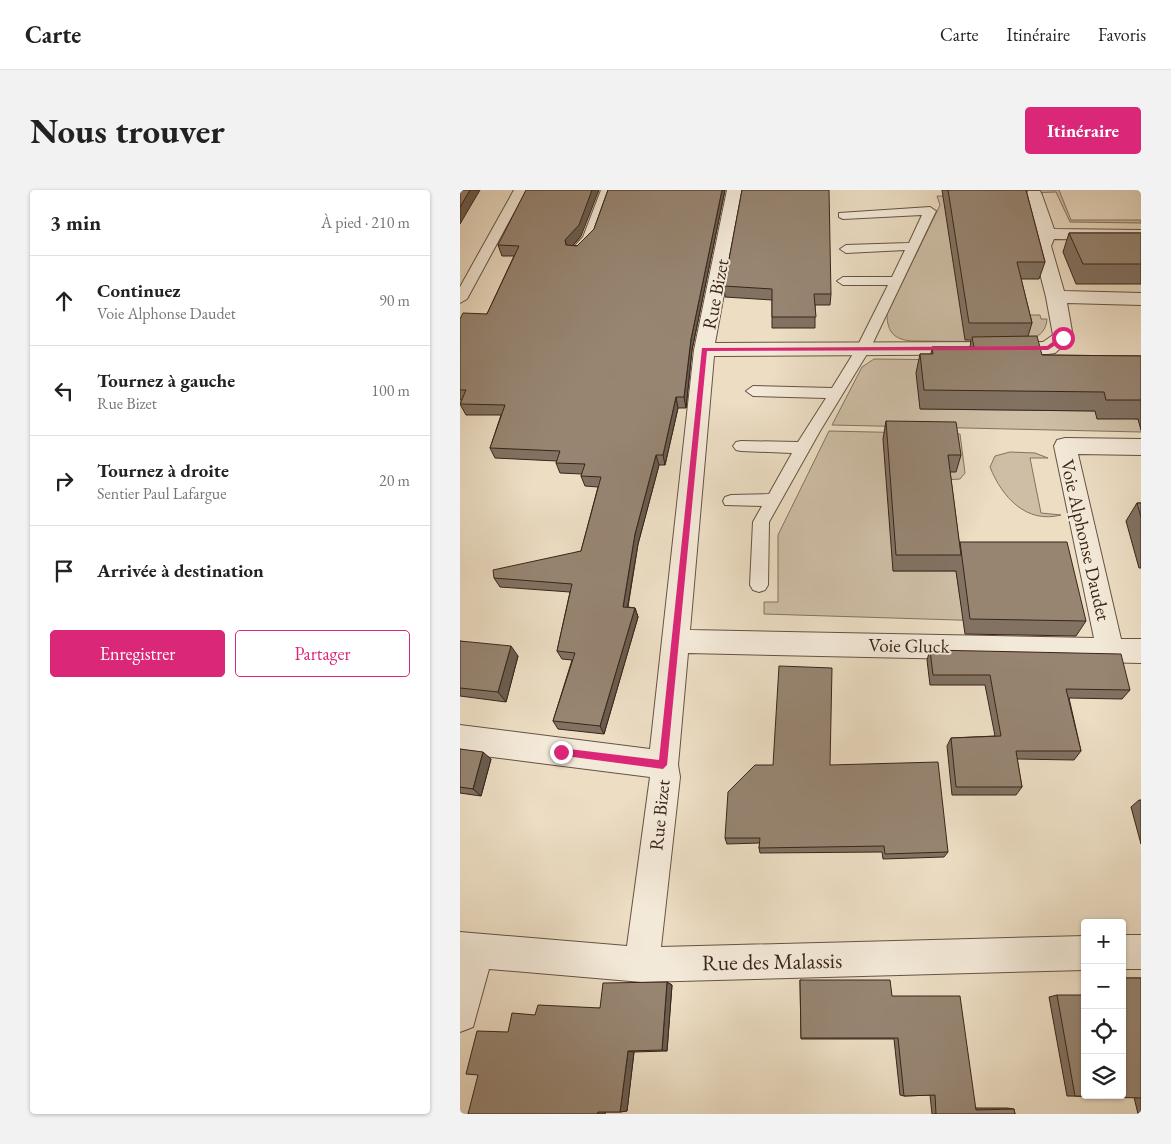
<!DOCTYPE html>
<html lang="fr">
<meta charset="utf-8">
<style>
:root{--surface:#fff;--page:#f2f2f2;--text:#222;--muted:#767676;--line:#e0e0e0;--accent:#db2777}
body{margin:0;font-family:"EB Garamond",serif;background:var(--page);color:var(--text)}
.controls{position:absolute;right:15px;bottom:15px;display:grid;overflow:hidden;border-radius:5px;box-shadow:0 1px 4px #0004}
.controls button{width:45px;height:45px;display:grid;place-items:center;padding:0;border:0;border-bottom:1px solid var(--line);background:var(--surface);color:var(--text);font:25px sans-serif}
.stop{position:absolute;width:15px;height:15px;margin:-11px;border:4px solid #db2777;border-radius:50%;background:#fff}
.stop.end{background:#db2777;border-color:#fff;box-shadow:0 1px 5px #0008}
.list{margin:0;padding:0;list-style:none}
h2{display:flex;justify-content:space-between;align-items:center;height:65px;margin:0;padding:0 20px;font-size:21px}
h2 small{font-size:16px;font-weight:400;color:var(--muted)}
.list li{display:grid;grid-template-columns:32px 1fr auto;gap:15px;align-items:center;box-sizing:border-box;height:90px;padding:0 20px;border-top:1px solid var(--line)}
.list b{display:block;font-size:19px;white-space:nowrap}
.list p{margin:0;font-size:16px;white-space:nowrap;color:var(--muted)}
.list em{font-size:16px;font-style:normal;color:var(--muted)}
.actions{display:flex;gap:10px;padding:15px 20px}
.actions a{flex:1;padding:11px 0;border:1px solid var(--accent);border-radius:5px;text-align:center;font-size:18px;color:var(--accent)}
.actions .main{background:var(--accent);color:#fff}
.icon{flex:none;width:28px;height:28px;fill:none;stroke:currentColor;stroke-width:2;stroke-linecap:round;stroke-linejoin:round}
.map{position:relative;flex:none;width:681px;height:924px;overflow:hidden;border-radius:5px}
header{display:flex;align-items:center;gap:30px;box-sizing:border-box;height:70px;padding:0 25px;background:var(--surface);border-bottom:1px solid var(--line)}
header strong{font-size:24px}
nav{display:flex;gap:28px;margin-inline-start:auto;font-size:18px}
.intro{display:flex;align-items:center;justify-content:space-between;box-sizing:border-box;height:120px;padding:0 30px}
h1{margin:0;font-size:35px}
.button{padding:12px 22px;border-radius:5px;background:var(--accent);color:#fff;font-size:18px;font-weight:700}
main{display:flex;gap:30px;padding:0 30px}
aside{flex:1;background:var(--surface);border-radius:5px;box-shadow:0 1px 4px #0004}
.map>svg:first-child{display:block}
</style>
<header>
<strong>Carte</strong>
<nav><a>Carte</a><a>Itinéraire</a><a>Favoris</a></nav>
</header>
<div class="intro"><h1>Nous trouver</h1><a class="button">Itinéraire</a></div>
<main>
<aside>
<h2>3 min<small>À pied · 210 m</small></h2>
<ul class="list">
<li><svg class="icon" aria-label="ahead" viewBox="0 0 24 24"><path d="M12 20V5M6 11l6-6 6 6"/></svg><div><b>Continuez</b><p>Voie Alphonse Daudet</p></div><em>90 m</em></li>
<li><svg class="icon" aria-label="left" viewBox="0 0 24 24"><path d="M17 20v-9H6M10 6l-5 5 5 5"/></svg><div><b>Tournez à gauche</b><p>Rue Bizet</p></div><em>100 m</em></li>
<li><svg class="icon" aria-label="right" viewBox="0 0 24 24"><path d="M7 20v-9h11M14 6l5 5-5 5"/></svg><div><b>Tournez à droite</b><p>Sentier Paul Lafargue</p></div><em>20 m</em></li>
<li><svg class="icon" aria-label="arrive" viewBox="0 0 24 24"><path d="M6 21V4h12l-3 4 3 4H6"/></svg><div><b>Arrivée à destination</b></div></li>
</ul>
<div class="actions"><a class="main">Enregistrer</a><a>Partager</a></div>
</aside>
<div class="map">
<svg width="681" height="924" viewBox="0 0 681 924">
<rect width="100%" height="100%" fill="#ecddc3"/>
<filter id="stains"><feTurbulence type="fractalNoise" baseFrequency=".004" numOctaves="4"/><feColorMatrix values="0 0 0 0 .2 0 0 0 0 .09 0 0 0 0 .02 0 0 0 .5 -.17"/></filter>
<radialGradient id="worn" r=".72"><stop offset=".6" stop-color="#630" stop-opacity="0"/><stop offset="1" stop-color="#630" stop-opacity=".3"/></radialGradient>
<!-- green -->
<path fill="#cebea6" stroke="#847260" d="M484,0H599L611,30H681V33L610,32L596,2L536,4L511,25L569,125H580L581,129H587C586,145 574,149 561,152L453,151C435,150 427,143 427,124L480,15L477,6H486Z
M414,169L505,170L460,219L635,221L681,230V242L372,235L402,177Z
M369,241L500,244L505,283L500,289L484,290L493,260L433,381H496L502,419L593,433L304,424V412H318V345Z
M550,262L575,263L588,268H570L581,323L601,325C566,334 542,307 530,277L535,266Z"/>
<g fill="none" stroke-linecap="round" stroke-linejoin="round">
<defs>
<path id="lane" d="M54,0H66L7,109L0,113V97Z
M141,0H153L135,48L121,63H113L111,60L123,47Z
M470,17L476,21L410,159L360,241L309,332L308,395L305,400L299,402L293,400L290,395L293,332L302,316L265,315L263,311L265,307L271,305L309,304L332,263L281,261L276,260L273,256L276,252L281,251L338,252L366,208L293,206L286,201L293,196L372,198L396,159L428,95H383L377,91L383,87H432L445,60L386,63L380,59L386,55L449,53L462,25L383,29L379,27V23Z"/>
<path id="street" d="M267,0H283L255,153L583,152L593,145L586,107L573,56L578,44L566,5L568,1H580L582,5L594,39L681,40V50L594,49L591,56L604,101L681,103V115L607,113L613,147L595,163L588,164L254,166L230,440L634,448L594,256L597,250L605,248L681,249V265L618,264L661,449H681V473L228,463L218,575L220,587L201,757L625,746V780L182,792L29,779L13,837L0,842V742L167,756L190,587L0,563V535L190,559L234,160Z
M662,745H681V779H662Z"/>
</defs>
<!-- lane casing -->
<use href="#lane" stroke="#665344" stroke-width="2"/>
<!-- street casing -->
<use href="#street" stroke="#665344" stroke-width="2"/>
<!-- lane -->
<use href="#lane" fill="#f3e9d8" fill-rule="evenodd"/>
<!-- street -->
<use href="#street" fill="#f3e9d8" fill-rule="evenodd"/>
</g>
<!-- wall -->
<path fill="#827262" stroke="#3a251a" d="M148,0H265L232,160L226,218H218L205,275H199L178,354L168,417L175,418L178,427L144,544L98,539L93,531L112,470L102,469L97,461L110,402L40,397L34,388L121,361L138,297L125,296L121,286L122,284L100,283L96,273L97,271L35,268L30,258L41,225H6L0,214L2,210H0V129L27,124L54,66H42L38,55L121,46L113,55L117,56L134,39Z
M282,0L371,104L370,115H355V138H312V110L265,107L264,96Z
M482,0H566L585,72L579,89H561L572,133L568,146L582,165L681,166V240L678,229H637L635,221L460,219L456,183L460,164H471L472,157H510L511,150H505Z
M609,43H681V94H616L603,62Z
M426,231L501,265L496,282H490L499,352L626,431L616,446L505,444L496,381H433L423,249Z
M677,313H681V378H679L666,331Z
M0,451L58,466L46,512L0,506Z
M470,460L670,500L662,509L609,508L621,561L614,570L557,569L562,597L556,605H492L487,556L491,548L535,546L525,495H470L467,470Z
M0,559L31,569L21,606L0,603Z
M370,575L488,662L484,667L423,669L422,662L300,663L299,658L300,653L267,654L265,648Z
M679,610H681V654L671,617Z
M662,788H681V924H678L674,907L607,906L589,807L597,805L662,905Z
M340,790L432,806L516,918H547L554,919L555,924H472L470,905L444,906L440,905L434,849H341Z
M207,792L212,795L207,861L174,862L167,921L160,922H145V924H8L48,842L75,825L140,818Z"/>
<!-- shaded-wall -->
<path fill="#6a5d50" stroke="#3a251a" d="M10,0H20L0,34V17Z
M132,0H139L121,46L108,61L105,50Z
M262,0H265L232,160L226,218L224,207L231,149Z
M216,207L218,218L205,275L203,265Z
M196,265L199,275L178,354L166,426L163,417L175,344Z
M175,418L178,427L144,544L140,536Z
M51,456L58,466L46,512L38,502Z
M23,562L31,569L21,606L13,599Z
M207,792L212,795L207,861L202,860Z
M168,861L174,862L167,921L160,922Z
M146,920L145,924H137L138,922Z"/>
<!-- building -->
<path fill="#978572" stroke="#3a251a" d="M0,0H10L0,17Z
M66,0H132L119,35L105,50L106,55L117,56L134,39L148,0H262L231,149L224,207H216L203,265H196L175,344L163,417L175,418L140,536L93,531L115,463L97,461L112,394L34,388L33,380L121,361L141,287L121,286L125,274L96,273L100,261L30,258L45,215L0,214L6,200H0V129L3,123L27,124L59,56L38,55Z
M282,0H369L371,104H354L356,127H312V99L264,96Z
M488,0H566L585,72H557L572,133H509Z
M609,43H681V74H623Z
M577,146L582,165L681,166V210H646L644,202L464,200L460,164H473L472,157H514L512,147Z
M426,231L496,232L501,265H488L501,365H436Z
M677,313H681V327Z
M500,352H607L626,431L510,429Z
M0,451L51,456L38,502L0,498Z
M470,460L661,464L670,500L606,499L621,561H556L562,597H496L491,548L541,546L530,485H473Z
M319,476L372,478L370,575L478,572L488,662L425,664L424,656L299,658L300,648H265L268,602L295,575H313Z
M0,559L23,562L13,599L0,597Z
M662,788H681V908L615,906L597,805H625V905H662V806H665L662,795Z
M340,790H430L432,806H500L516,920L554,919L555,924H476L475,905L444,906L438,848H341Z
M207,792L202,860L168,861L160,922H138L137,924H8L18,885L6,884L17,841L48,842L52,823L75,825L78,815L140,818L143,793Z"/>
<!-- route -->
<path fill="#db2777" d="M601,146L606,148L588,160L247,161L207,575L203,579L98,565V559L101,558L199,570L242,158L587,156Z"/>
<g text-anchor="middle" stroke-width="4" stroke-linejoin="round" paint-order="stroke">
<!-- street labels -->
<g font-size="19" fill="#3a251a" stroke="#f3e9d8">
<text transform="translate(255 104) rotate(-79)" y="7">Rue Bizet</text>
<text transform="translate(626 350) rotate(77)" y="7">Voie Alphonse Daudet</text>
<text transform="translate(449 455) rotate(1)" y="7">Voie Gluck</text>
<text transform="translate(199 625) rotate(-84)" y="7">Rue Bizet</text>
</g>
<!-- near-street labels -->
<g font-size="22" fill="#3a251a" stroke="#f3e9d8">
<text transform="translate(312 771) rotate(-1)" y="8">Rue des Malassis</text>
</g>
</g>
<rect width="100%" height="100%" filter="url(#stains)"/>
<rect width="100%" height="100%" fill="url(#worn)"/>
</svg>
<div class="controls">
<button>+</button>
<button>−</button>
<button><svg class="icon" aria-label="locate" viewBox="0 0 24 24"><circle cx="12" cy="12" r="6"/><path d="M12 2v4M12 18v4M2 12h4M18 12h4"/></svg></button>
<button><svg class="icon" aria-label="layers" viewBox="0 0 24 24"><path d="M12 4l9 5-9 5-9-5zM3 14l9 5 9-5"/></svg></button>
</div>
<div class="stop" style="left:603px;top:148px"></div>
<div class="stop end" style="left:101px;top:562px"></div>
</div>
</main>
